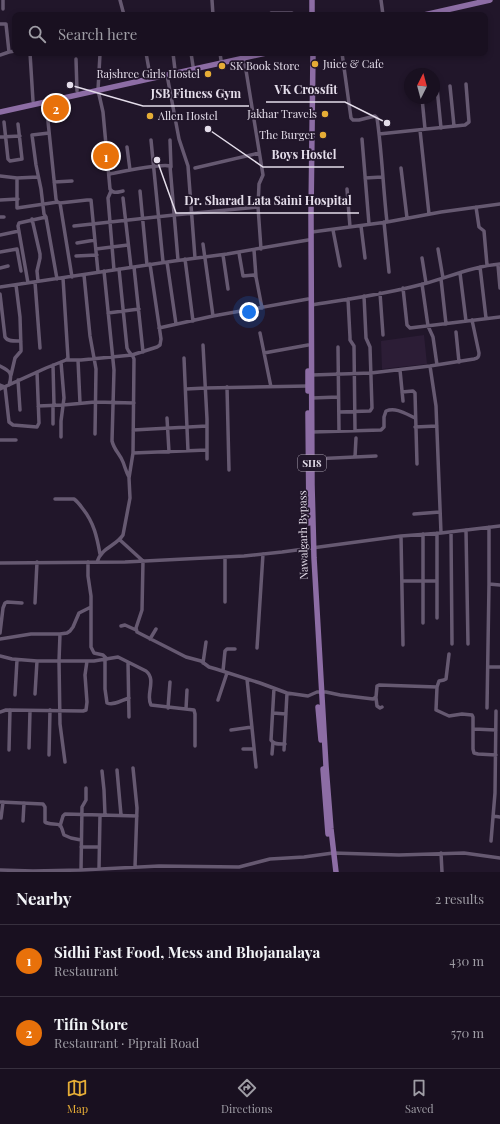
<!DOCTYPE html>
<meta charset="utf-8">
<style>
:root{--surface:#191020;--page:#221929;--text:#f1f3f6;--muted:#9f9da5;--line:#37303e;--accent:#e6ad36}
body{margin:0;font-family:"Playfair Display",serif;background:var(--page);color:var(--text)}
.compass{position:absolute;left:404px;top:68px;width:36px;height:36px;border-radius:50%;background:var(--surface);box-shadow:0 2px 6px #0003;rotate:6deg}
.you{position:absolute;left:249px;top:312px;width:14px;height:14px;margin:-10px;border:3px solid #fff;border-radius:50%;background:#1a73e8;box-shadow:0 0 0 6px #1a73e833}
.badge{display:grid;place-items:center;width:26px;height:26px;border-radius:50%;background:var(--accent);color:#fff;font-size:13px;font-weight:700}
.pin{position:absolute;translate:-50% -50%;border:2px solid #fff;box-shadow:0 1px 4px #0006}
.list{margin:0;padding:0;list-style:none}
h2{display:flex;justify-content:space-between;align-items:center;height:52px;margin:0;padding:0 16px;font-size:17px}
h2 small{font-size:13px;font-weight:400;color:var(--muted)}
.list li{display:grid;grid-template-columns:26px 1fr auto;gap:12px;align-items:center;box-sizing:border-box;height:72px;padding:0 16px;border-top:1px solid var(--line)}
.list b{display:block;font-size:15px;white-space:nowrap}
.list p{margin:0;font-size:13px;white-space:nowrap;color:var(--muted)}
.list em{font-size:13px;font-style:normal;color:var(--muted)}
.icon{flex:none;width:22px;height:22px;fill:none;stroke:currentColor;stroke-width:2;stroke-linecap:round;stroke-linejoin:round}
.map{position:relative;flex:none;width:500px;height:872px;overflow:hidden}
.search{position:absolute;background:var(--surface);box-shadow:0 2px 6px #0003;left:12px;right:12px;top:12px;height:44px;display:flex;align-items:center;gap:10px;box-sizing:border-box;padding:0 14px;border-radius:8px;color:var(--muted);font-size:15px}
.sheet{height:196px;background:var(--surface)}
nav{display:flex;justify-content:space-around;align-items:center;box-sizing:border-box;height:56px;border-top:1px solid var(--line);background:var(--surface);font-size:11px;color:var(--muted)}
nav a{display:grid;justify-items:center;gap:2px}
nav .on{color:var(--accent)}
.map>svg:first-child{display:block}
</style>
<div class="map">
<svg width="500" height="872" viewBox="0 0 500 872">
<rect width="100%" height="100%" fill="#21162a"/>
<!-- built -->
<path fill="#2c1d36" d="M424,335L427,364L382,369L381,341Z"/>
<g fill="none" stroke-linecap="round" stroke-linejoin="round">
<!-- street -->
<path stroke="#665971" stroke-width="3.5" d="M3,0V9
M120,0L124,15
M212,0L213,15
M381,0L383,15
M271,13H292V15
M0,24H6L9,52
M30,53L33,101
M146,53L150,75
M173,53L175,70
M191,53L193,66
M220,53L221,60
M342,53L351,118L353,120H359L375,116L377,118C382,152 383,187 387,222
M100,54L98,90L103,112L110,189C113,194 118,192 123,191
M0,55L9,52L15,51
M244,58L263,175L259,184L258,207L261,249
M76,59L77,91
M167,75L179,139L188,166L195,258
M450,86L454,126
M437,88L441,128
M422,98L425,129
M46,102L56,199L57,202L60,203L87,200H91L98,272
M4,122L8,159L10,161L22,159L18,124
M420,130L429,214
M379,134L465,125L469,122L466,84
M0,137L20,136
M362,139L369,224
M151,140L163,262
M170,140L171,167
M127,147L130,170
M195,168L259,153
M401,168L407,218
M109,174C120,172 162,163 170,166L178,260
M0,176L17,178L38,177
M17,178V208L58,202
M365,178L382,177
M54,182L72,181
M347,189L350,227
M111,191L108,198L114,270
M140,191L147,265
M123,198L131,267
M0,200L18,199
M60,203L72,277
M476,207L479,227L484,231L487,265
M0,217H4
M46,217L57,279
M32,219L40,254V258L37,271L38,281
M384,222L389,272
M74,226L174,215L258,207
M361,226L365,258
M333,230L340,266
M312,232L387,222L441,212L500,204
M0,235L19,231
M77,243L95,240
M203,244L213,316
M96,249L128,245
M438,249L443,278
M254,250L256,277
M0,252L17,249L21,271
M239,253L243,276L254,275L256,277L262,308
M223,255L228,289
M76,256L97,255
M422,258L426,283
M185,259L193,321
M167,262L176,324
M498,265L500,288
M134,267L143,352
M480,267L486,318
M0,268L8,266
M104,271L114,370L112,441C114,450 120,454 123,462C125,467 126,472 129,477
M460,273L466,321
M84,275L90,336L96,369L95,434
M441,279L446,324
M35,282L40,348
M28,283L18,226L19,223L46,217L44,214L41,189L36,165L32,135L49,133
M422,284L428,326L433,337L437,365
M0,287L174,261L227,254L308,240
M403,288L407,325L410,328L500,317
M380,293L383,335
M0,294L5,337C8,342 15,341 21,341
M348,299L350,337V340L354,346L355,430
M312,305C349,299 387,294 423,284C449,277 474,266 500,264
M108,313L139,309
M159,328L213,316L308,299
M456,332L459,362
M260,333L271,387
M203,345L207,419V459
M338,347L339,431
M264,353L308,345
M184,358L188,451
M66,360H81L132,355L157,347L160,345L161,339L150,264
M78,360L80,403
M53,365L54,405
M0,366C10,371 13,373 9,385
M430,366L436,406L441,533
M400,370L403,401
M11,375L15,358L21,351V348L20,317L16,285
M312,375L371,373L430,366L474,359C478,358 479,357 479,353L472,320
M18,380L20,410
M0,385L5,387L9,422L13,425L37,427L39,423L37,372
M227,387L229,470
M0,389L46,368L66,360L68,358L63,278
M186,389L206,388L308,386
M402,392L413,391L415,393L417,464
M312,398L338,397
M53,405V424
M38,406L63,405L95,402L134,403
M339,412L370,411L372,408L370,347L366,338L364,296
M167,418L169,452
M415,427L437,426
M133,430L207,426
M312,432L381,430L384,427V417L386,411C396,407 406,414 415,418
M61,437V421L64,398L61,362
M0,440H16
M133,453L207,450
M355,457L356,438
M313,459L376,456
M55,499H74C78,502 80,505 83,509C94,523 97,537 100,554
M414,514L440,512
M466,530L468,644
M451,532L452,644
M437,533V618
M401,536L403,645
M120,540L143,561L142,610L136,628L137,632L186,657L201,661L209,667L216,669L260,683L287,693L308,696L317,692H326L340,695L373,699L376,697L377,686L379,685L437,687L439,681L444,680L446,679L449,654
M88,562V576L91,596V647L94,653L103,655L107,659
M97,562C101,548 116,546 123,535L130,498L129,478L133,453L134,359C133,354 129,354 127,348L119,269
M0,563L125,562L244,556L282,552L401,536L441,533L500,526
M402,581H437
M489,584L500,585
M225,602V557
M35,603L37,562
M423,623V534
M121,626L125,625L136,630
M0,633L3,608L5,603L7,602L22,603
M60,634L59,661L60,724L65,762
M0,639L31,634H60L67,633L70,631L73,627L79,613L91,607
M150,639L156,629
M257,648L263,554
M0,656L12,659L37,661H94L118,657L146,671C157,680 145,695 151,705L194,710L195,714V746
M105,659V689L107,703C114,706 122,700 129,698
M128,662L129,717
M203,663L206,642
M488,667H500
M223,671L225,651L227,649H235
M247,679L256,767
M437,687L436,710L449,716L462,714L472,715L473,717V749L474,753L478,754L496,755
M274,688L271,740C274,745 280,744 285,744
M35,694L37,661
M15,695L17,660
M376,698L377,706L380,708L382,707
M218,700L227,673
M168,708L170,682
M487,708L489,584V527
M186,709L187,690
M0,712L6,710L83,711L86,710L87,702L85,675L87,661
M273,713L286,714
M474,729L496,730
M231,730L252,727
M29,748L30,711
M243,749H254
M9,750L10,710
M284,750L287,693
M272,754L273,742
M49,755L50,710
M133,768L137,808L135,867
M117,770L121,815
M102,771L104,790L105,815
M0,802L43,804L45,807V822C49,825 56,823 60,825C62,827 63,833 64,835L71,838L81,840
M493,816L500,817
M1,818L3,802
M23,821L24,803
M60,826L63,816L65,814L137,816
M491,841L495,793L496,711
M81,847H99
M441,853L442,872
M99,869L100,815
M0,870L33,871L81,870L159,866L239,867L270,859L304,857L333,853L399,855L464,853L500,858
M81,870L82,807L86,800V788"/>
<!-- primary -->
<path stroke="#8d6da5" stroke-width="5.5" d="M312,0V15
M424,15L490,0
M313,53L311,214L312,485L314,558L326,766L331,829L336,872
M0,112L266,53
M308,371V391
M308,413L309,523
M318,707L321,740
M323,769L328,834"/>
</g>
<!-- markers -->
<g fill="#e6ad36" stroke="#21162a" stroke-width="1.5">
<circle cx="315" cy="64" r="4"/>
<circle cx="222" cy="66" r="4"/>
<circle cx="208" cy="74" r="4"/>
<circle cx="325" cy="114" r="4"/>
<circle cx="150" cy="116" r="4"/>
<circle cx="323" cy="135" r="4"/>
</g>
<g text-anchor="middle" stroke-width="3.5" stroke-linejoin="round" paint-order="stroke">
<!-- shield labels -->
<rect fill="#21162a" stroke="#aaa1b0" stroke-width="1" x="298" y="455" width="28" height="16" rx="3"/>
<g font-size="10" font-weight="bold" fill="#e4ddea">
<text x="312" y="467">SH8</text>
</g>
<!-- poi labels -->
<g font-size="11" fill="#e4ddea" stroke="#21162a" text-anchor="start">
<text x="323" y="68">Juice &amp; Cafe</text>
<text x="230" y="70">SK Book Store</text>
<text x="200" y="78" text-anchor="end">Rajshree Girls Hostel</text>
<text x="317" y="118" text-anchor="end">Jakhar Travels</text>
<text x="158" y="120">Allen Hostel</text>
<text x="315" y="139" text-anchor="end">The Burger</text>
</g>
<!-- street labels -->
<g font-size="11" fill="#e4ddea" stroke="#21162a">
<text transform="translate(303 535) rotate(-91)" y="4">Nawalgarh Bypass</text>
</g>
</g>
<!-- callouts -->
<path fill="none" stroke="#e4ddea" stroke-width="1.5" d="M387 123L345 102H266M70 85L143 106H249M208 129L263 167H344M157 160L176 213H359"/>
<g fill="#e4ddea" stroke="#21162a" stroke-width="1.5">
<circle cx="387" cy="123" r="4"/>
<circle cx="70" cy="85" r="4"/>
<circle cx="208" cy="129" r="4"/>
<circle cx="157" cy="160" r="4"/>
</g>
<g font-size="12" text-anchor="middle" font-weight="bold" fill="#e4ddea" stroke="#21162a" stroke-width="3.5" stroke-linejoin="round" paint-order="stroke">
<text x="306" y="94">VK Crossfit</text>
<text x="196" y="98">JSB Fitness Gym</text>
<text x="304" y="159">Boys Hostel</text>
<text x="268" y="205">Dr. Sharad Lata Saini Hospital</text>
</g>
</svg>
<svg class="compass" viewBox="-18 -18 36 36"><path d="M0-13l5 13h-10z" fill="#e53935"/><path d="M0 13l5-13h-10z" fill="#9f9da5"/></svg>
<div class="you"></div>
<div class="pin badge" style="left:106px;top:156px;background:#e8710a">1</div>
<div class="pin badge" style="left:56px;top:108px;background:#e8710a">2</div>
<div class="search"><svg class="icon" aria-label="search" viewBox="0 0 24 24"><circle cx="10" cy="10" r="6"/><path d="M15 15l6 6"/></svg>Search here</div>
</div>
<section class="sheet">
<h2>Nearby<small>2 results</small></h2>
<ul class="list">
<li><span class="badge" style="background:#e8710a">1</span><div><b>Sidhi Fast Food, Mess and Bhojanalaya</b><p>Restaurant</p></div><em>430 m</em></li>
<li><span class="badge" style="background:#e8710a">2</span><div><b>Tifin Store</b><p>Restaurant · Piprali Road</p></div><em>570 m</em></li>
</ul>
</section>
<nav>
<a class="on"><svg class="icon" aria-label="map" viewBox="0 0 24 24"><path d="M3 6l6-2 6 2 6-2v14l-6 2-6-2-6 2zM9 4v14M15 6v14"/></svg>Map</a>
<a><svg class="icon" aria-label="directions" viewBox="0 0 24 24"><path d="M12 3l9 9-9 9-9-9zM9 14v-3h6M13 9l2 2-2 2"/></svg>Directions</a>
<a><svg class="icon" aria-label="saved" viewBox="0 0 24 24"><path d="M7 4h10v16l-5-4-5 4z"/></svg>Saved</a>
</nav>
